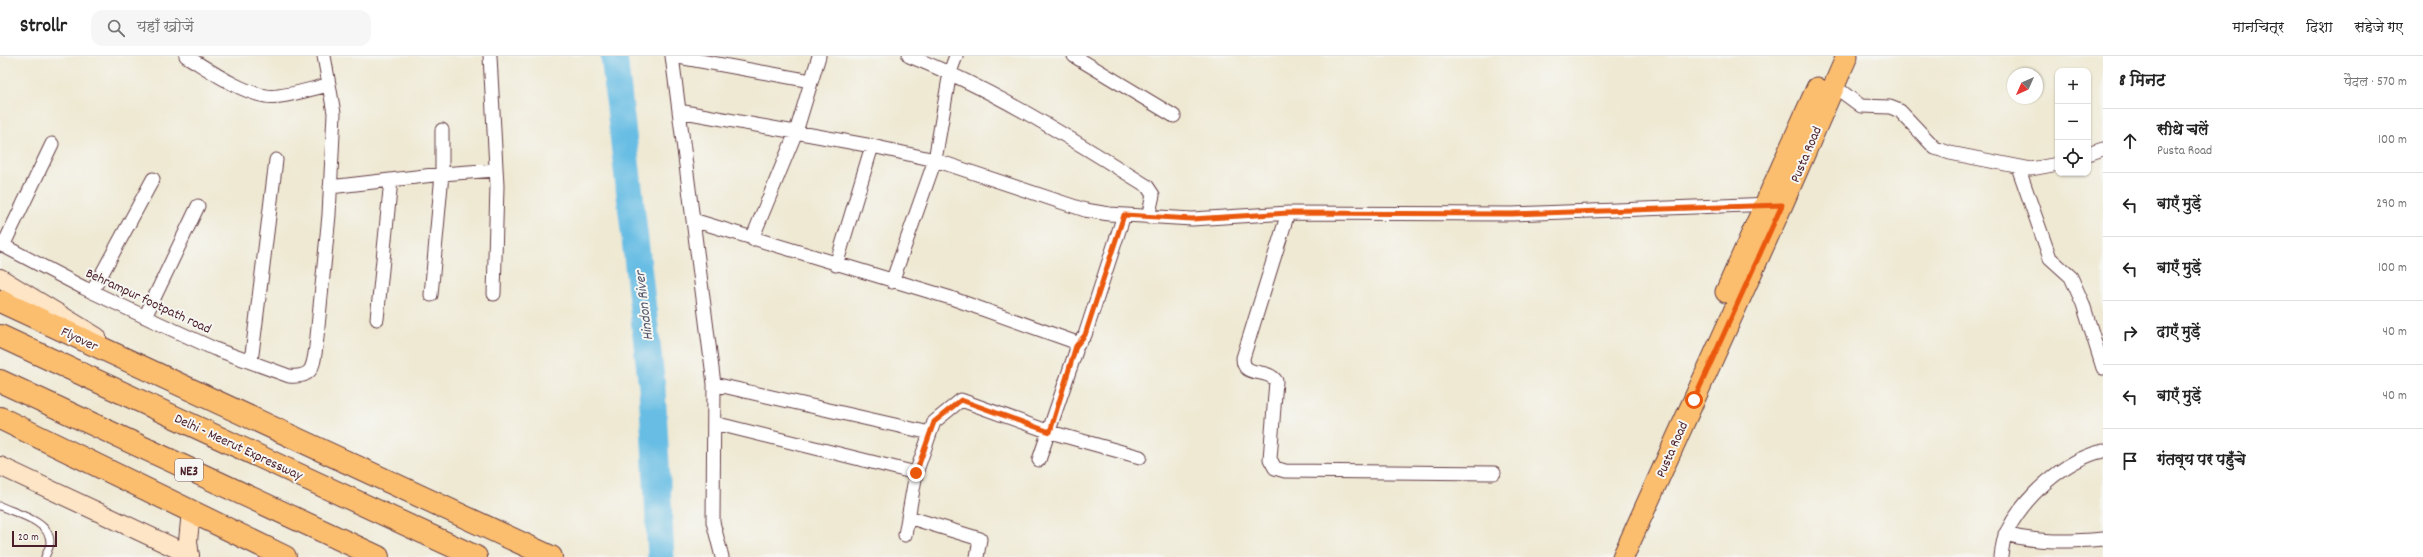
<!DOCTYPE html>
<html lang="hi">
<meta charset="utf-8">
<style>
:root{--surface:#fff;--page:#f6f6f6;--text:#222;--muted:#767676;--line:#e0e0e0}
body{margin:0;font-family:Dekko,"Playpen Sans Deva",sans-serif;background:var(--page);color:var(--text)}
.controls{position:absolute;right:12px;top:12px;display:grid;overflow:hidden;border-radius:8px;box-shadow:0 1px 3px #0004}
.controls button{width:36px;height:36px;display:grid;place-items:center;padding:0;border:0;border-bottom:1px solid var(--line);background:var(--surface);color:var(--text);font:20px sans-serif}
.compass{position:absolute;left:2007px;top:12px;width:36px;height:36px;border-radius:50%;background:var(--surface);box-shadow:0 1px 3px #0004;rotate:225deg}
.scale{position:absolute;left:12px;bottom:10px;width:45px;box-sizing:border-box;padding-left:4px;border:2px solid #4a1f2b;border-top:0;font-size:11px;line-height:14px;white-space:nowrap;color:#4a1f2b;-webkit-text-stroke:3px #f6f6f2;paint-order:stroke}
.stop{position:absolute;width:12px;height:12px;margin:-9px;border:3px solid #ea580c;border-radius:50%;background:#fff}
.stop.end{background:#ea580c;border-color:#fff;box-shadow:0 1px 4px #0008}
.list{margin:0;padding:0;list-style:none}
h2{display:flex;justify-content:space-between;align-items:center;height:52px;margin:0;padding:0 16px;font-size:17px}
h2 small{font-size:13px;font-weight:400;color:var(--muted)}
.list li{display:grid;grid-template-columns:26px 1fr auto;gap:12px;align-items:center;box-sizing:border-box;height:64px;padding:0 16px;border-top:1px solid var(--line)}
.list b{display:block;font-size:15px;white-space:nowrap}
.list p{margin:0;font-size:13px;white-space:nowrap;color:var(--muted)}
.list em{font-size:13px;font-style:normal;color:var(--muted)}
.icon{flex:none;width:22px;height:22px;fill:none;stroke:currentColor;stroke-width:2;stroke-linecap:round;stroke-linejoin:round}
.map{position:relative;flex:none;width:2103px;height:501px;overflow:hidden}
header{display:flex;align-items:center;gap:24px;box-sizing:border-box;height:56px;padding:0 20px;background:var(--surface);border-bottom:1px solid var(--line)}
header strong{font-size:19px}
nav{display:flex;gap:22px;margin-inline-start:auto;font-size:14px}
.search{width:280px;height:36px;background:var(--page);display:flex;align-items:center;gap:10px;box-sizing:border-box;padding:0 14px;border-radius:12px;color:var(--muted);font-size:15px}
main{display:flex}
aside{flex:1;background:var(--surface)}
.map>svg:first-child{display:block}
</style>
<header>
<strong>Strollr</strong>
<div class="search"><svg class="icon" aria-label="search" viewBox="0 0 24 24"><circle cx="10" cy="10" r="6"/><path d="M15 15l6 6"/></svg>यहाँ खोजें</div>
<nav><a>मानचित्र</a><a>दिशा</a><a>सहेजे गए</a></nav>
</header>
<main>
<div class="map">
<svg width="2103" height="501" viewBox="0 0 2103 501">
<rect width="100%" height="100%" fill="#f6f6f2"/>
<filter id="ink" filterUnits="userSpaceOnUse"><feTurbulence type="fractalNoise" baseFrequency=".025" numOctaves="2"/><feDisplacementMap in="SourceGraphic" scale="8" xChannelSelector="R" yChannelSelector="G"/><feConvolveMatrix kernelMatrix="1 2 1 2 8 2 1 2 1" color-interpolation-filters="sRGB"/></filter>
<filter id="wash" filterUnits="userSpaceOnUse"><feTurbulence type="fractalNoise" baseFrequency=".012" numOctaves="4" result="noise"/><feDisplacementMap in="SourceGraphic" scale="16" xChannelSelector="R" yChannelSelector="G"/><feGaussianBlur stdDeviation="0.9" result="paint"/><feColorMatrix in="noise" values="0 0 0 0 0 0 0 0 0 0 0 0 0 0 0 0 0 1.4 0 .05"/><feComposite in="paint" operator="in"/></filter>
<g filter="url(#wash)">
<rect width="100%" height="100%" fill="#efe9d3"/>
<g fill="none" stroke-linecap="round" stroke-linejoin="round">
<!-- river -->
<path stroke="#68bde4" stroke-width="27" d="M614,0L652,332L661,501"/>
</g>
</g>
<g filter="url(#ink)">
<g fill="none" stroke-linecap="round" stroke-linejoin="round">
<defs>
<path id="lane" d="M0,450C15,457 50,465 50,486C50,491 47,496 45,501"/>
<path id="street" d="M186,0C208,13 240,36 266,40C282,43 312,32 329,29
M490,0L497,130L494,238
M672,0L714,328L713,466L722,501
M673,0L811,25
M909,0C993,33 1070,82 1147,130L1153,139L1148,161
M1074,0L1174,60
M1834,30L1861,50L1890,51L1900,55L1935,92L1950,97L2031,113L2058,108
M679,55L872,90L935,104L1085,154L1109,158L1192,163L1288,157L1512,158L1772,148
M2088,98L2103,93
M2018,111L2050,202L2071,221L2083,248L2103,312
M330,131L442,118L496,114
M1288,157L1243,302C1243,323 1267,311 1276,325L1270,403L1275,412L1285,415L1494,417
M693,164L951,242L1072,285L1076,289V295L1039,404
M752,183L796,76L819,0
M0,188L84,232L156,266L215,293L289,320C313,322 313,311 316,291L329,159L334,57L324,0
M3,190L52,88
M836,209L872,90
M892,226L935,104L950,16L956,0
M92,236L153,123
M431,239L442,118V74
M145,261L198,150
M377,263L391,124
M1076,290L1085,279L1124,159
M251,306L276,104
M714,328L930,377
M714,367L916,417L905,479
M916,417L934,366L961,344L1050,376L1140,401
M908,461L980,483L977,501
M2005,478C2037,487 2070,486 2103,483
M2001,501C2002,493 2003,483 2006,477C2024,441 2064,404 2103,395"/>
<path id="secondary" d="M0,222L97,281
M0,410L190,499
M190,501L188,485L191,455"/>
<path id="primary" d="M1726,236L1817,32
M1623,501L1782,149L1847,0"/>
<path id="highway" d="M0,245L551,501
M0,280L476,501
M0,325L378,501
M0,362L285,501"/>
</defs>
<!-- lane casing -->
<use href="#lane" stroke="#633d44" stroke-width="9"/>
<!-- street casing -->
<use href="#street" stroke="#633d44" stroke-width="15"/>
<!-- secondary casing -->
<use href="#secondary" stroke="#633d44" stroke-width="20"/>
<!-- primary casing -->
<use href="#primary" stroke="#633d44" stroke-width="23"/>
<!-- highway casing -->
<use href="#highway" stroke="#633d44" stroke-width="24"/>
<!-- lane -->
<use href="#lane" stroke="#fff" stroke-width="7"/>
<!-- street -->
<use href="#street" stroke="#fff" stroke-width="13"/>
<!-- secondary -->
<use href="#secondary" stroke="#fde5c5" stroke-width="18"/>
<!-- primary -->
<use href="#primary" stroke="#fbbd6e" stroke-width="21"/>
<!-- highway -->
<use href="#highway" stroke="#fbbd6e" stroke-width="22"/>
</g>
</g>
<g fill="none" stroke-linecap="round" stroke-linejoin="round" filter="url(#ink)">
<!-- route -->
<path stroke="#ea580c" stroke-width="5" d="M916,417L934,366L961,344L1050,376L1076,290L1085,279L1124,159L1192,163L1288,157L1512,158L1782,149L1694,344"/>
</g>
<g text-anchor="middle" stroke-width="4" stroke-linejoin="round" paint-order="stroke">
<!-- shield labels -->
<rect fill="#f6f6f2" stroke="#7e6067" stroke-width="1" x="175" y="403" width="28" height="22" rx="3"/>
<g font-size="13" font-weight="bold" fill="#4a1f2b">
<text x="189" y="419">NE3</text>
</g>
<!-- street labels -->
<g font-size="14" fill="#4a1f2b" stroke="#f6f6f2">
<text transform="translate(1805 98) rotate(-67)" y="5">Pusta Road</text>
<text transform="translate(149 244) rotate(25)" y="5">Behrampur footpath road</text>
<text transform="translate(80 282) rotate(25)" y="5">Flyover</text>
<text transform="translate(239 390) rotate(25)" y="5">Delhi - Meerut Expressway</text>
<text transform="translate(1671 393) rotate(-66)" y="5">Pusta Road</text>
</g>
<!-- water labels -->
<g font-size="15" font-style="italic" fill="#54566c" stroke="#f6f6f2">
<text transform="translate(643 250) rotate(-97)" y="5">Hindon River</text>
</g>
</g>
</svg>
<div class="controls">
<button>+</button>
<button>−</button>
<button><svg class="icon" aria-label="locate" viewBox="0 0 24 24"><circle cx="12" cy="12" r="6"/><path d="M12 2v4M12 18v4M2 12h4M18 12h4"/></svg></button>
</div>
<svg class="compass" viewBox="-18 -18 36 36"><path d="M0-13l5 13h-10z" fill="#e53935"/><path d="M0 13l5-13h-10z" fill="#767676"/></svg>
<div class="scale">20 m</div>
<div class="stop" style="left:1694px;top:344px"></div>
<div class="stop end" style="left:916px;top:417px"></div>
</div>
<aside>
<h2>8 मिनट<small>पैदल · 570 m</small></h2>
<ul class="list">
<li><svg class="icon" aria-label="ahead" viewBox="0 0 24 24"><path d="M12 20V5M6 11l6-6 6 6"/></svg><div><b>सीधे चलें</b><p>Pusta Road</p></div><em>100 m</em></li>
<li><svg class="icon" aria-label="left" viewBox="0 0 24 24"><path d="M17 20v-9H6M10 6l-5 5 5 5"/></svg><div><b>बाएँ मुड़ें</b></div><em>290 m</em></li>
<li><svg class="icon" aria-label="left" viewBox="0 0 24 24"><path d="M17 20v-9H6M10 6l-5 5 5 5"/></svg><div><b>बाएँ मुड़ें</b></div><em>100 m</em></li>
<li><svg class="icon" aria-label="right" viewBox="0 0 24 24"><path d="M7 20v-9h11M14 6l5 5-5 5"/></svg><div><b>दाएँ मुड़ें</b></div><em>40 m</em></li>
<li><svg class="icon" aria-label="left" viewBox="0 0 24 24"><path d="M17 20v-9H6M10 6l-5 5 5 5"/></svg><div><b>बाएँ मुड़ें</b></div><em>40 m</em></li>
<li><svg class="icon" aria-label="arrive" viewBox="0 0 24 24"><path d="M6 21V4h12l-3 4 3 4H6"/></svg><div><b>गंतव्य पर पहुँचे</b></div></li>
</ul>
</aside>
</main>
